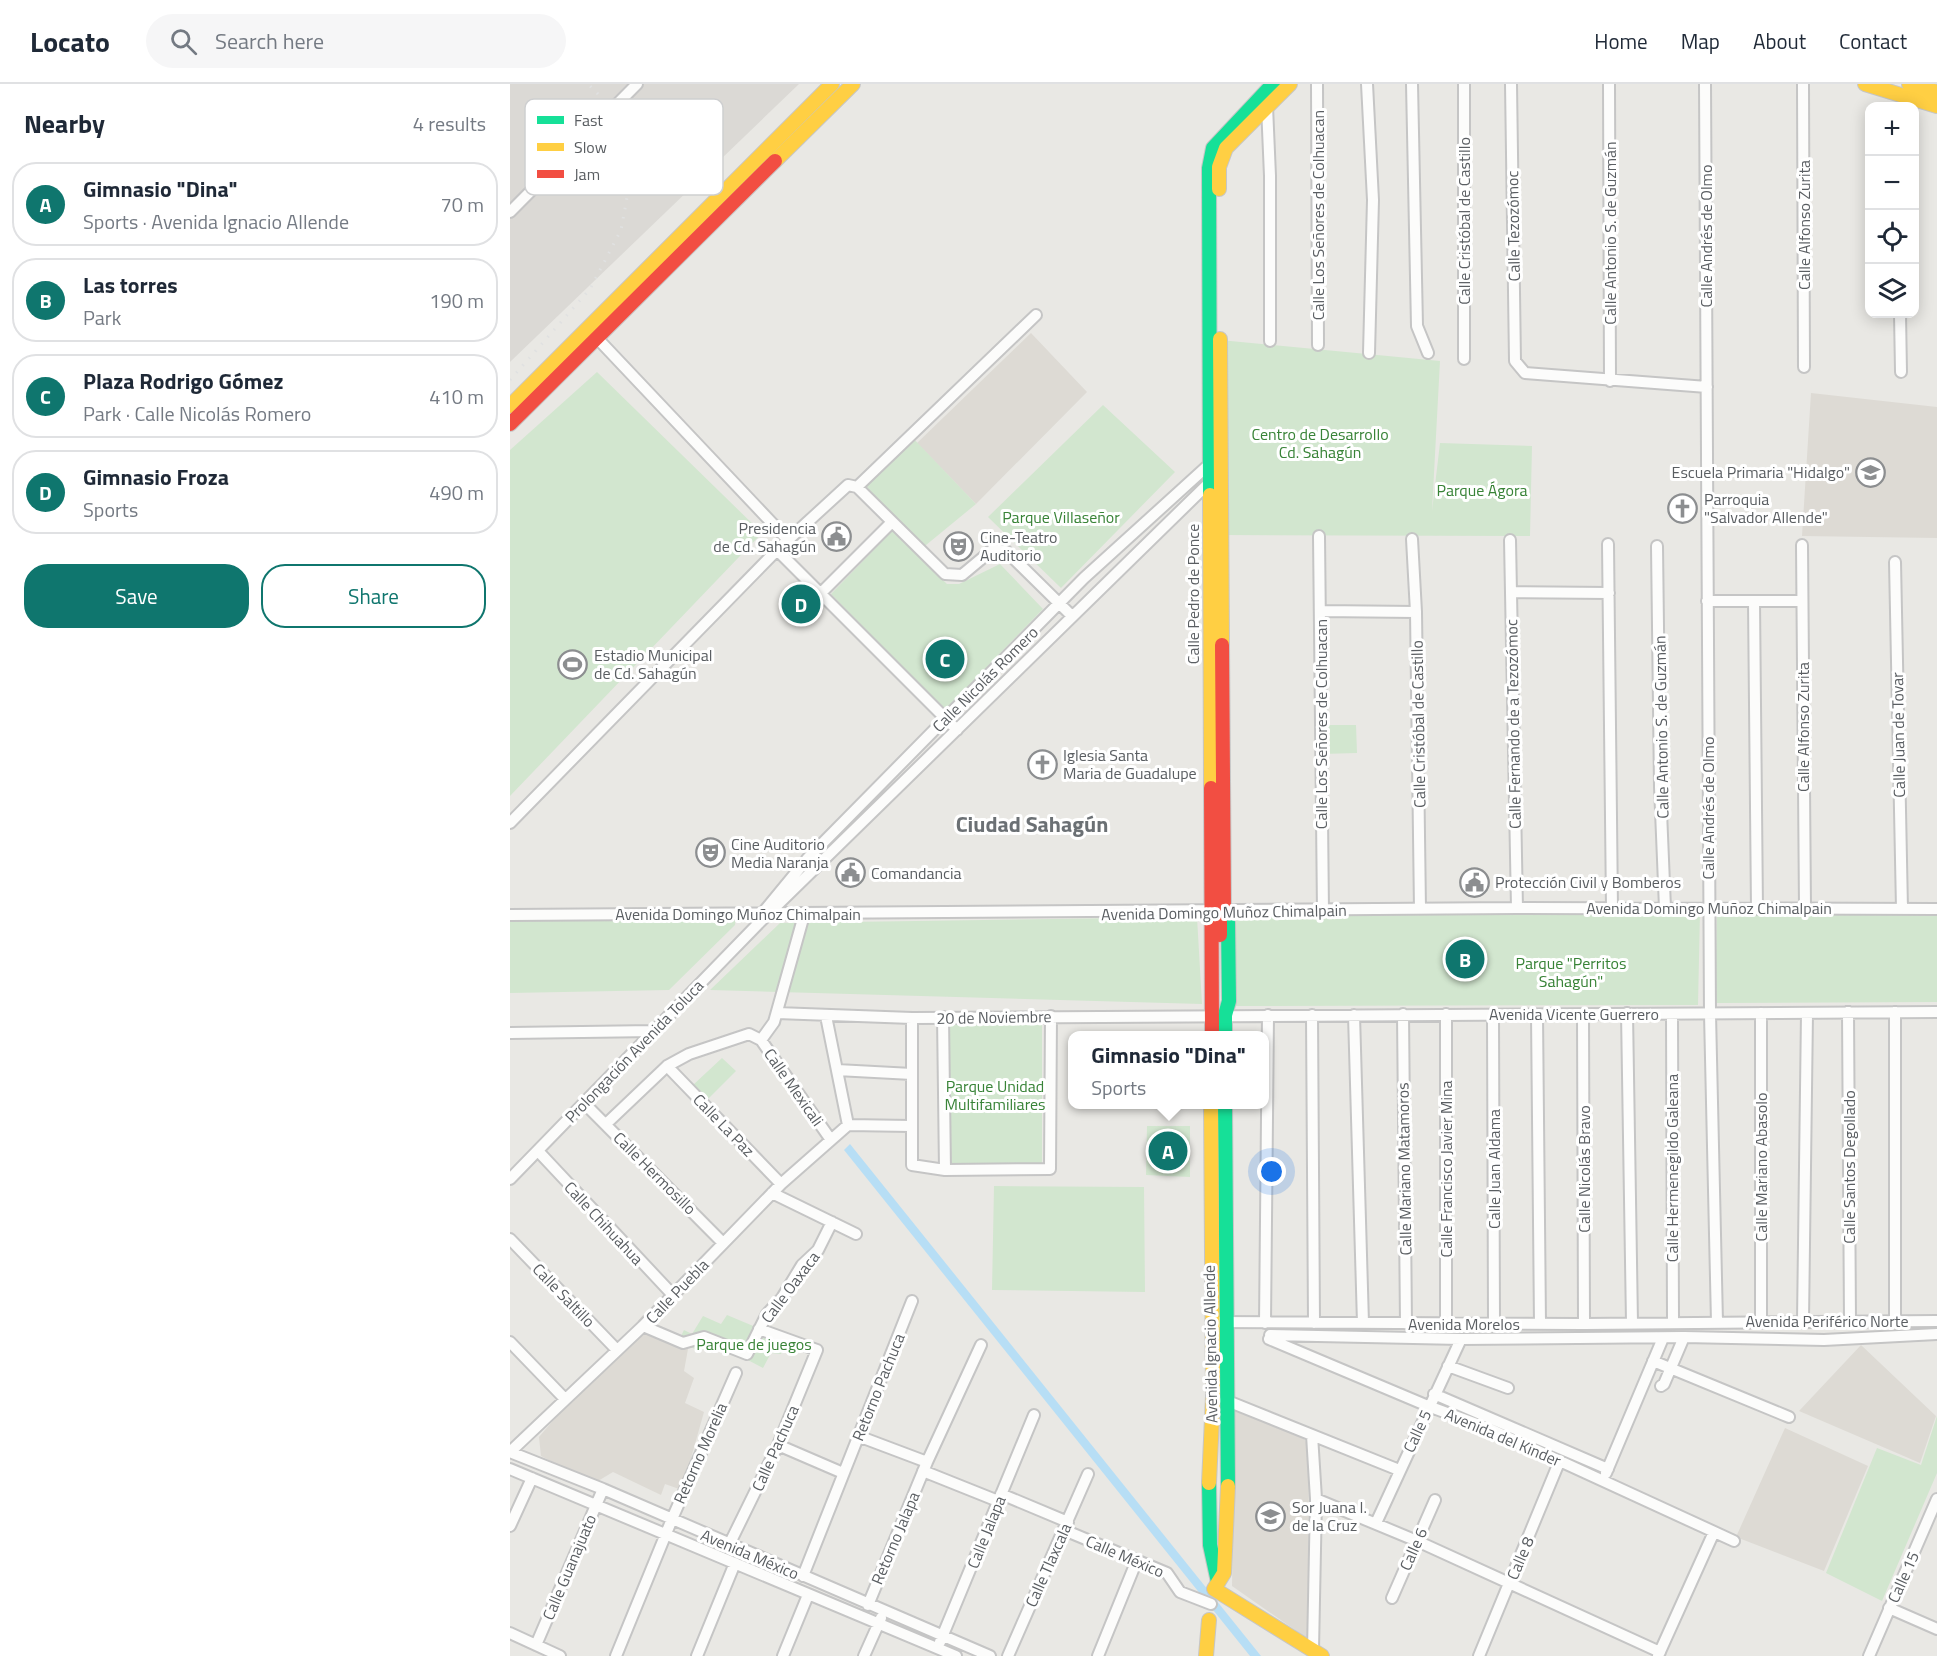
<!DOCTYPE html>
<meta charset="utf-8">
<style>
:root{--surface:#fff;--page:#f6f6f7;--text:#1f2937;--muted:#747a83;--line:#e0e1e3;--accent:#0f766e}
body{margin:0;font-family:"Titillium Web",sans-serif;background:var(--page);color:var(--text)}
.controls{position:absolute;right:18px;top:18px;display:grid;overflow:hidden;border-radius:12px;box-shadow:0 3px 15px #0003}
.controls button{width:54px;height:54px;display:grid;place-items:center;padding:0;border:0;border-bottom:2px solid var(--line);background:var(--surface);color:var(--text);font:30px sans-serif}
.you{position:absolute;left:762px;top:1088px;width:21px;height:21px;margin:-15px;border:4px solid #fff;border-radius:50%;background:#1a73e8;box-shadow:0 0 0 9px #1a73e833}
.badge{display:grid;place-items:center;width:39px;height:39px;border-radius:50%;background:var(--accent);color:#fff;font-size:20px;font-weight:700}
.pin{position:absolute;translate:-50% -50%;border:3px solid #fff;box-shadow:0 2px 6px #0006}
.popup{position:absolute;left:558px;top:947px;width:201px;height:78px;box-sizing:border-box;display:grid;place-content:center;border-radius:12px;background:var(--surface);filter:drop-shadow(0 2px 4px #0005);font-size:20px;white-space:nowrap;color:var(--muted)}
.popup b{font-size:22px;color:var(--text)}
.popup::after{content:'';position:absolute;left:50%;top:100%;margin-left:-12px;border:12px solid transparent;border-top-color:var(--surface)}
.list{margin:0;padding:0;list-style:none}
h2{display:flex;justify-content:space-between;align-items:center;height:78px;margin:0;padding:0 24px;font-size:26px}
h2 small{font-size:20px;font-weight:400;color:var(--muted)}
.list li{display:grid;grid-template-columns:39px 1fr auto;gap:18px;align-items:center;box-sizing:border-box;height:84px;margin:0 12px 12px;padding:0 12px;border:2px solid var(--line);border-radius:24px}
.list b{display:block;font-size:22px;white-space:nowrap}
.list p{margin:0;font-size:20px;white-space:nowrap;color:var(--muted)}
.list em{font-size:20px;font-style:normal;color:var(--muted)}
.actions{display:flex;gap:12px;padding:18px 24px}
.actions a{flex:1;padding:14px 0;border:2px solid var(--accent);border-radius:24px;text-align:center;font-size:21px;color:var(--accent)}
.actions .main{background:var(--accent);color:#fff}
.icon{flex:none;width:33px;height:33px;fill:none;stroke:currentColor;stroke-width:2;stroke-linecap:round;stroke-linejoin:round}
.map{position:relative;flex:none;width:1427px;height:1572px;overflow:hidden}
header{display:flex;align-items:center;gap:36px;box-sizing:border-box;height:84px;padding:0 30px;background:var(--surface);border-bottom:2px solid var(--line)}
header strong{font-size:28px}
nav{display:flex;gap:33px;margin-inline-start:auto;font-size:21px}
.search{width:420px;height:54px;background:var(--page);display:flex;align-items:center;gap:15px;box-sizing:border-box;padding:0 21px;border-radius:33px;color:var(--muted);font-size:22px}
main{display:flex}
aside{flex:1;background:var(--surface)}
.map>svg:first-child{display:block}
</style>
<header>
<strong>Locato</strong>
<div class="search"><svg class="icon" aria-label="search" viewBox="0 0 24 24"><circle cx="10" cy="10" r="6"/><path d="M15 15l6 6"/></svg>Search here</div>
<nav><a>Home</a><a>Map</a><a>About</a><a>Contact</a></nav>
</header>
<main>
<aside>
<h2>Nearby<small>4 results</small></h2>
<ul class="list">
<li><span class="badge">A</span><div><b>Gimnasio &quot;Dina&quot;</b><p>Sports · Avenida Ignacio Allende</p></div><em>70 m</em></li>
<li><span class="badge">B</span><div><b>Las torres</b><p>Park</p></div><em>190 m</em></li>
<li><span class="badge">C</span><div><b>Plaza Rodrigo Gómez</b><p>Park · Calle Nicolás Romero</p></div><em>410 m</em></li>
<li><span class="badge">D</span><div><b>Gimnasio Froza</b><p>Sports</p></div><em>490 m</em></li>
</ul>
<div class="actions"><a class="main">Save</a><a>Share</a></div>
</aside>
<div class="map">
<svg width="1427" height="1572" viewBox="0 0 1427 1572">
<rect width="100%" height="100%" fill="#e9e8e4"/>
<!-- industrial -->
<path fill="#dbd9d5" d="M0,0H289L0,278Z"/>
<!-- education -->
<path fill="#dddad4" d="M521,249L577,308L466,420L407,359Z
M1301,309L1427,323V454L1292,452Z
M133,1231L163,1257L178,1265L174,1287L184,1294L175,1319L194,1328L172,1406L155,1400L151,1411L103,1388L88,1397L52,1383L31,1372L29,1353Z
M1351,1261L1426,1332L1410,1379L1289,1327Z
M725,1326L794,1355L799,1362L798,1555L722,1502Z
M1275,1344L1358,1382L1314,1487L1226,1453Z"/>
<!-- green -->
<path fill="#d2e6cf" d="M710,256L930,277L922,427L930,359L1022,362L1020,452L711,451Z
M87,288L252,449L0,712V366Z
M593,321L665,388L551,504L478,433Z
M401,352L466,420L410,466L347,403Z
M382,447L437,500H449L490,480L533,525L435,626L321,510Z
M812,641H846L847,669L812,670Z
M1207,826H1427V918L1205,919Z
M1190,828L1188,921L720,922L721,829Z
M0,832H226L225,841L159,906L0,909Z
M687,833L692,920L200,906L270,839Z
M438,941H532V1081H438Z
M212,974L226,987L197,1016L183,1001Z
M637,1042H680V1093L636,1091Z
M484,1102L634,1103L635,1208L482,1206Z
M217,1231L277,1256L271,1270L261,1269L253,1284L196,1254L190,1268L169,1256L174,1246L182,1250L193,1232L211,1240Z
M1427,1332V1389L1372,1517L1316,1489L1367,1364L1411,1381Z"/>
<!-- water -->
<path fill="#b7def5" d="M340,1060L751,1572H740L334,1066Z"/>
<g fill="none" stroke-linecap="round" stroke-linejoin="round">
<defs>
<path id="street" d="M807,0L808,261
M857,0L863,116L859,269
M902,0L907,242L918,269
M1001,0L1005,277L1015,289L1197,303
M1099,0L1100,297
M1195,0L1200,930L1207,1238
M1293,0L1294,283
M757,22L760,92V257
M0,128L127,0
M1390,230L1391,288
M87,254L278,456
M954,275V0
M347,403L526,231
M809,452L813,827
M902,455L906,528L910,825
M1000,456L1007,824
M1098,460L1102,824
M1292,461L1295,824
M1147,462L1150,703L1155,824
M267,466L447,646
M1385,478L1392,825
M1001,508L1099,509
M311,509L382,438
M1197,517H1292
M1244,517L1247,825
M810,527L906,528
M0,739L267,466L338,401L347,403L435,490L452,491L482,466L496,467L562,532
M0,831L1007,824L1427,825
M251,831L298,774L574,494L703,377
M1338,928L1340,1238
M1385,928V1237
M267,929L402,934L1427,928
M1117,929L1122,1239
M893,930L896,1240
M1073,930L1074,1240
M1162,930L1163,1239
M802,931L804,1239
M844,931L853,1239
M983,931L984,1240
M1027,931L1030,1240
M316,932L338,1041
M433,933L435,1086L540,1085L541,932
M402,934V1081L435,1086
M0,949L144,947
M251,956L264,938L294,831
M157,982L271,1100
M327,986L402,990
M75,1020L213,1159
M96,1040L157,982L179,970L239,950L251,956L321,1056
M28,1067L162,1210
M0,1095L248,840L703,395
M262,1109L346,1150
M0,1155L107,1266
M1251,1237V929
M1293,1237L1297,929
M702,1238L1074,1240L1427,1237
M755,1239L758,931
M936,1240V930
M133,1242L173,1259L194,1253L237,1270L257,1230L272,1214L292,1181L308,1166L322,1138
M760,1251L951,1255L1174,1253L1314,1256L1427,1250
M759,1255L918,1322L980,1345L1224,1457
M0,1258L55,1315
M1143,1277L1279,1333
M938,1282L998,1304
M1151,1302L1154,1300L1174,1253
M924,1310L1098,1385
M715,1316L889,1386
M802,1351L806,1415L803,1566
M348,1352L417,1378
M268,1361L333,1389
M0,1368L133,1242L271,1100L338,1041L401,1042
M0,1368L93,1405L480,1572
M0,1385L446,1572
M413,1387L488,1417
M1096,1389L1153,1254
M491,1410L558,1438
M806,1415L907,1457L1150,1568
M866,1439L951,1255
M0,1442L22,1394
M554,1446L657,1489L670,1508L701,1520
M219,1461L268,1361L307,1266L249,1245
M293,1492L402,1217
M882,1514L925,1416
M358,1521L417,1378L471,1261
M1379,1524L1427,1545
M0,1549L50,1572
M430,1558L524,1331
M26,1561L93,1405
M106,1572L162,1435L226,1289
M187,1572L225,1479
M273,1572L298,1511
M354,1572L371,1534
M498,1572L578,1390
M588,1572L627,1476
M969,1572L1050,1376
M1148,1572L1204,1448
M1359,1572L1427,1415"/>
<path id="fast" d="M700,411L699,84L703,64L763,0
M715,952V931L719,917L718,838
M715,1020L718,1402
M699,1399L700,1461L708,1498"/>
<path id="slow" d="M1355,0L1427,22
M1399,0L1427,8
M265,77L343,0
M709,105V83L716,64L780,0
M710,255L712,561
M0,322L322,0
M700,411L701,704
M699,1399L703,1312L701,1020
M718,1402L714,1489L704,1505L812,1572
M696,1572L699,1536"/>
<path id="jam" d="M0,340L265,77
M701,704L702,952
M710,851V834L714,827L712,561"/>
</defs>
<!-- street casing -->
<use href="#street" stroke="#c5c5c5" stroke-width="14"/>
<!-- fast casing -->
<use href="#fast" stroke="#c6c6c6" stroke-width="16"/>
<!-- slow casing -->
<use href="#slow" stroke="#c6c6c6" stroke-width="16"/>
<!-- jam casing -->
<use href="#jam" stroke="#c6c6c6" stroke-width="16"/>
<!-- street -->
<use href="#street" stroke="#fcfcfb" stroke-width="10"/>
<!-- fast -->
<use href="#fast" stroke="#16e098" stroke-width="14"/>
<!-- slow -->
<use href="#slow" stroke="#ffcf43" stroke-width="14"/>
<!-- jam -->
<use href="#jam" stroke="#f24e42" stroke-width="14"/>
<!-- rail -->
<path stroke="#e0e1e1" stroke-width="3" stroke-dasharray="1.5 8" stroke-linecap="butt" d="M0,296L80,205L111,146L122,87L93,15L78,0"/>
</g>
<!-- icons -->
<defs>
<symbol id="school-ring" viewBox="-11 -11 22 22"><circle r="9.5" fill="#fff" stroke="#8c8e90" stroke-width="1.5"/><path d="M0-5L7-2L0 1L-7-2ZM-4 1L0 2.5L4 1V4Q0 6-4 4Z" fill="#8c8e90"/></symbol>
<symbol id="church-ring" viewBox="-11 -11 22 22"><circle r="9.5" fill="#fff" stroke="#8c8e90" stroke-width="1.5"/><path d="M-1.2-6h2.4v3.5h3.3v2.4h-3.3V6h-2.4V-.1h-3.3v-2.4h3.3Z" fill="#8c8e90"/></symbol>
<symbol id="civic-ring" viewBox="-11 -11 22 22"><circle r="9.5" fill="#fff" stroke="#8c8e90" stroke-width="1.5"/><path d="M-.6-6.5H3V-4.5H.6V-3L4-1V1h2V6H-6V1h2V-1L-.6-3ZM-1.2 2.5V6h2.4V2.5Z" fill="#8c8e90"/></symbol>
<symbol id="theatre-ring" viewBox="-11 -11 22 22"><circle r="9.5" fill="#fff" stroke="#8c8e90" stroke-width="1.5"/><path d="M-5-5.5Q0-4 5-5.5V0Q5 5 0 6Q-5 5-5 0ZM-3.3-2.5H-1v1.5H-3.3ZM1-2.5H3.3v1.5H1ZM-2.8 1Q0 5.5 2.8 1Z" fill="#8c8e90"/></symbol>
<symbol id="stadium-ring" viewBox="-11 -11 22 22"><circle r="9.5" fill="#fff" stroke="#8c8e90" stroke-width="1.5"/><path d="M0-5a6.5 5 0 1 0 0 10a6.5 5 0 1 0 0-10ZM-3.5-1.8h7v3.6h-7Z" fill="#8c8e90"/></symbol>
</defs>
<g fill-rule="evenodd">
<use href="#school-ring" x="1344" y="372" width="33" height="33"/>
<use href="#church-ring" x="1156" y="408" width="33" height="33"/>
<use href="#civic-ring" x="310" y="436" width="33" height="33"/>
<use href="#theatre-ring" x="432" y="446" width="33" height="33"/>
<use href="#stadium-ring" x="46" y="564" width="33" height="33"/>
<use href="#church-ring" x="516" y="664" width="33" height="33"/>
<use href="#theatre-ring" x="184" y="752" width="33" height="33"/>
<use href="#civic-ring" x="324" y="772" width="33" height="33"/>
<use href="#civic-ring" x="948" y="782" width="33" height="33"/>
<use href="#school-ring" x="744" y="1416" width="33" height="33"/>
</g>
<g text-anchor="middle" stroke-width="6" stroke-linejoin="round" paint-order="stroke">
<!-- street labels -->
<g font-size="16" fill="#5a5e62" stroke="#fff">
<text transform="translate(808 131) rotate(-90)" y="6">Calle Los Señores de Colhuacan</text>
<text transform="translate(954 137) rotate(-90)" y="6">Calle Cristóbal de Castillo</text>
<text transform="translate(1294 141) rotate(-90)" y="6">Calle Alfonso Zurita</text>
<text transform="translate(1003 142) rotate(-91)" y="6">Calle Tezozómoc</text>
<text transform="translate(1100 149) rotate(-90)" y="6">Calle Antonio S. de Guzmán</text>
<text transform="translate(1196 152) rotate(-90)" y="6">Calle Andrés de Olmo</text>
<text transform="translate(683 510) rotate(-90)" y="6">Calle Pedro de Ponce</text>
<text transform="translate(475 595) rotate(-45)" y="6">Calle Nicolás Romero</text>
<text transform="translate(811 640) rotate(-90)" y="6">Calle Los Señores de Colhuacan</text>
<text transform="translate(908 640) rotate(-91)" y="6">Calle Cristóbal de Castillo</text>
<text transform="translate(1003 640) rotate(-91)" y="6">Calle Fernando de a Tezozómoc</text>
<text transform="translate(1151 643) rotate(-91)" y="6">Calle Antonio S. de Guzmán</text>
<text transform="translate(1293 643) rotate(-90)" y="6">Calle Alfonso Zurita</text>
<text transform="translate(1388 651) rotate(-91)" y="6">Calle Juan de Tovar</text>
<text transform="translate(1198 724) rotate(-90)" y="6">Calle Andrés de Olmo</text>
<text x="1199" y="830">Avenida Domingo Muñoz Chimalpain</text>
<text transform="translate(714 828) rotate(-1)" y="6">Avenida Domingo Muñoz Chimalpain</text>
<text x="228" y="836">Avenida Domingo Muñoz Chimalpain</text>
<text x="1064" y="936">Avenida Vicente Guerrero</text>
<text transform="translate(484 933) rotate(-1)" y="6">20 de Noviembre</text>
<text transform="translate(124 967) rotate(-46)" y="6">Prolongación Avenida Toluca</text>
<text transform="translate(284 1003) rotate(55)" y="6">Calle Mexicali</text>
<text transform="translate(214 1041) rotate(46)" y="6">Calle La Paz</text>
<text transform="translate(1251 1083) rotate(-90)" y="6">Calle Mariano Abasolo</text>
<text transform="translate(1339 1083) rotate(-90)" y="6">Calle Santos Degollado</text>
<text transform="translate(1162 1084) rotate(-90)" y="6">Calle Hermenegildo Galeana</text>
<text transform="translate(894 1085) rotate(-91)" y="6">Calle Mariano Matamoros</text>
<text transform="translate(936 1085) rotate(-90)" y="6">Calle Francisco Javier Mina</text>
<text transform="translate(984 1085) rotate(-90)" y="6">Calle Juan Aldama</text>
<text transform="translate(1074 1085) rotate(-90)" y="6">Calle Nicolás Bravo</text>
<text transform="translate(145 1089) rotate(45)" y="6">Calle Hermosillo</text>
<text transform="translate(94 1139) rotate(47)" y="6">Calle Chihuahua</text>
<text transform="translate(280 1203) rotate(-53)" y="6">Calle Oaxaca</text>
<text transform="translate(167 1207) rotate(-46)" y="6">Calle Puebla</text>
<text transform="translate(54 1211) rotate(46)" y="6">Calle Saltillo</text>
<text x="1317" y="1243">Avenida Periférico Norte</text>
<text x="954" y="1246">Avenida Morelos</text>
<text transform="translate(700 1260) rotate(-91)" y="6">Avenida Ignacio Allende</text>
<text transform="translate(368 1303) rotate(-68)" y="6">Retorno Pachuca</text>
<text transform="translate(907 1347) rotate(-65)" y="6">Calle 5</text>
<text transform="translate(993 1353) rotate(23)" y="6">Avenida del Kinder</text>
<text transform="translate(265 1364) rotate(-66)" y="6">Calle Pachuca</text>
<text transform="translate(190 1369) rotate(-66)" y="6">Retorno Morelia</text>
<text transform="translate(476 1448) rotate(-68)" y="6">Calle Jalapa</text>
<text transform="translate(385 1454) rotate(-67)" y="6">Retorno Jalapa</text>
<text transform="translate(903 1465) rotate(-66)" y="6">Calle 6</text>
<text transform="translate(240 1470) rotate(23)" y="6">Avenida México</text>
<text transform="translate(615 1472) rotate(23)" y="6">Calle México</text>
<text transform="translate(1010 1474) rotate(-67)" y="6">Calle 8</text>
<text transform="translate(538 1481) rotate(-66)" y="6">Calle Tlaxcala</text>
<text transform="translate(59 1483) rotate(-67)" y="6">Calle Guanajuato</text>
<text transform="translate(1393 1493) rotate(-66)" y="6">Calle 15</text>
</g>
<!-- park labels -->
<g font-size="16" fill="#388337" stroke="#fff">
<text x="810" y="356">Centro de Desarrollo<tspan x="810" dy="18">Cd. Sahagún</tspan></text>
<text x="972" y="412">Parque Ágora</text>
<text x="551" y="439">Parque Villaseñor</text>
<text x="1061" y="885">Parque "Perritos<tspan x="1061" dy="18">Sahagún"</tspan></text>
<text x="485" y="1008">Parque Unidad<tspan x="485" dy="18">Multifamiliares</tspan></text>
<text x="244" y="1266">Parque de juegos</text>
</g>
<!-- poi labels -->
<g font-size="16" fill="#5a5e62" stroke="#fff" text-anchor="start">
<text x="1340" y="394" text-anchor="end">Escuela Primaria "Hidalgo"</text>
<text x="1194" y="421">Parroquia<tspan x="1194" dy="18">"Salvador Allende"</tspan></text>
<text x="306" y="450" text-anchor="end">Presidencia<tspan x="306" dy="18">de Cd. Sahagún</tspan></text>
<text x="470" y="459">Cine-Teatro<tspan x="470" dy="18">Auditorio</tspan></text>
<text x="84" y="577">Estadio Municipal<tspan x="84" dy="18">de Cd. Sahagún</tspan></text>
<text x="553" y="677">Iglesia Santa<tspan x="553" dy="18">Maria de Guadalupe</tspan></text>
<text x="221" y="766">Cine Auditorio<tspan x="221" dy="18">Media Naranja</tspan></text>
<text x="361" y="795">Comandancia</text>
<text x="985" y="804">Protección Civil y Bomberos</text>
<text x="782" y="1429">Sor Juana I.<tspan x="782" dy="18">de la Cruz</tspan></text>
</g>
<!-- district labels -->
<g font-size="22" font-weight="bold" fill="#6b7074" stroke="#fff">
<text x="522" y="748">Ciudad Sahagún</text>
</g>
</g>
<!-- legend -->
<rect x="15" y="15" width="198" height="96" rx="9" fill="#fff" stroke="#cecfd0" stroke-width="1.5"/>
<rect x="27" y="32" width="27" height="8" fill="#16e098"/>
<rect x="27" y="59" width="27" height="8" fill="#ffcf43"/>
<rect x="27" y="86" width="27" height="8" fill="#f24e42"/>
<g font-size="16" fill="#5a5e62">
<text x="64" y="42">Fast</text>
<text x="64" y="69">Slow</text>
<text x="64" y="96">Jam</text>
</g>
</svg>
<div class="controls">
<button>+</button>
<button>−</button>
<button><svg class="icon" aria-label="locate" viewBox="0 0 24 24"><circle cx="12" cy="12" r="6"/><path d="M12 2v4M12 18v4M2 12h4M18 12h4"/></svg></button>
<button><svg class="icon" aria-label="layers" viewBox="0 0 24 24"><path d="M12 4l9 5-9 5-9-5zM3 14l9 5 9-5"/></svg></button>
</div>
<div class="you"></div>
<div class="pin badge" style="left:658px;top:1067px">A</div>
<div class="popup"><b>Gimnasio &quot;Dina&quot;</b>Sports</div>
<div class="pin badge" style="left:955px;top:875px">B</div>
<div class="pin badge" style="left:435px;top:575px">C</div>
<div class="pin badge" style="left:291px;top:520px">D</div>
</div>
</main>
